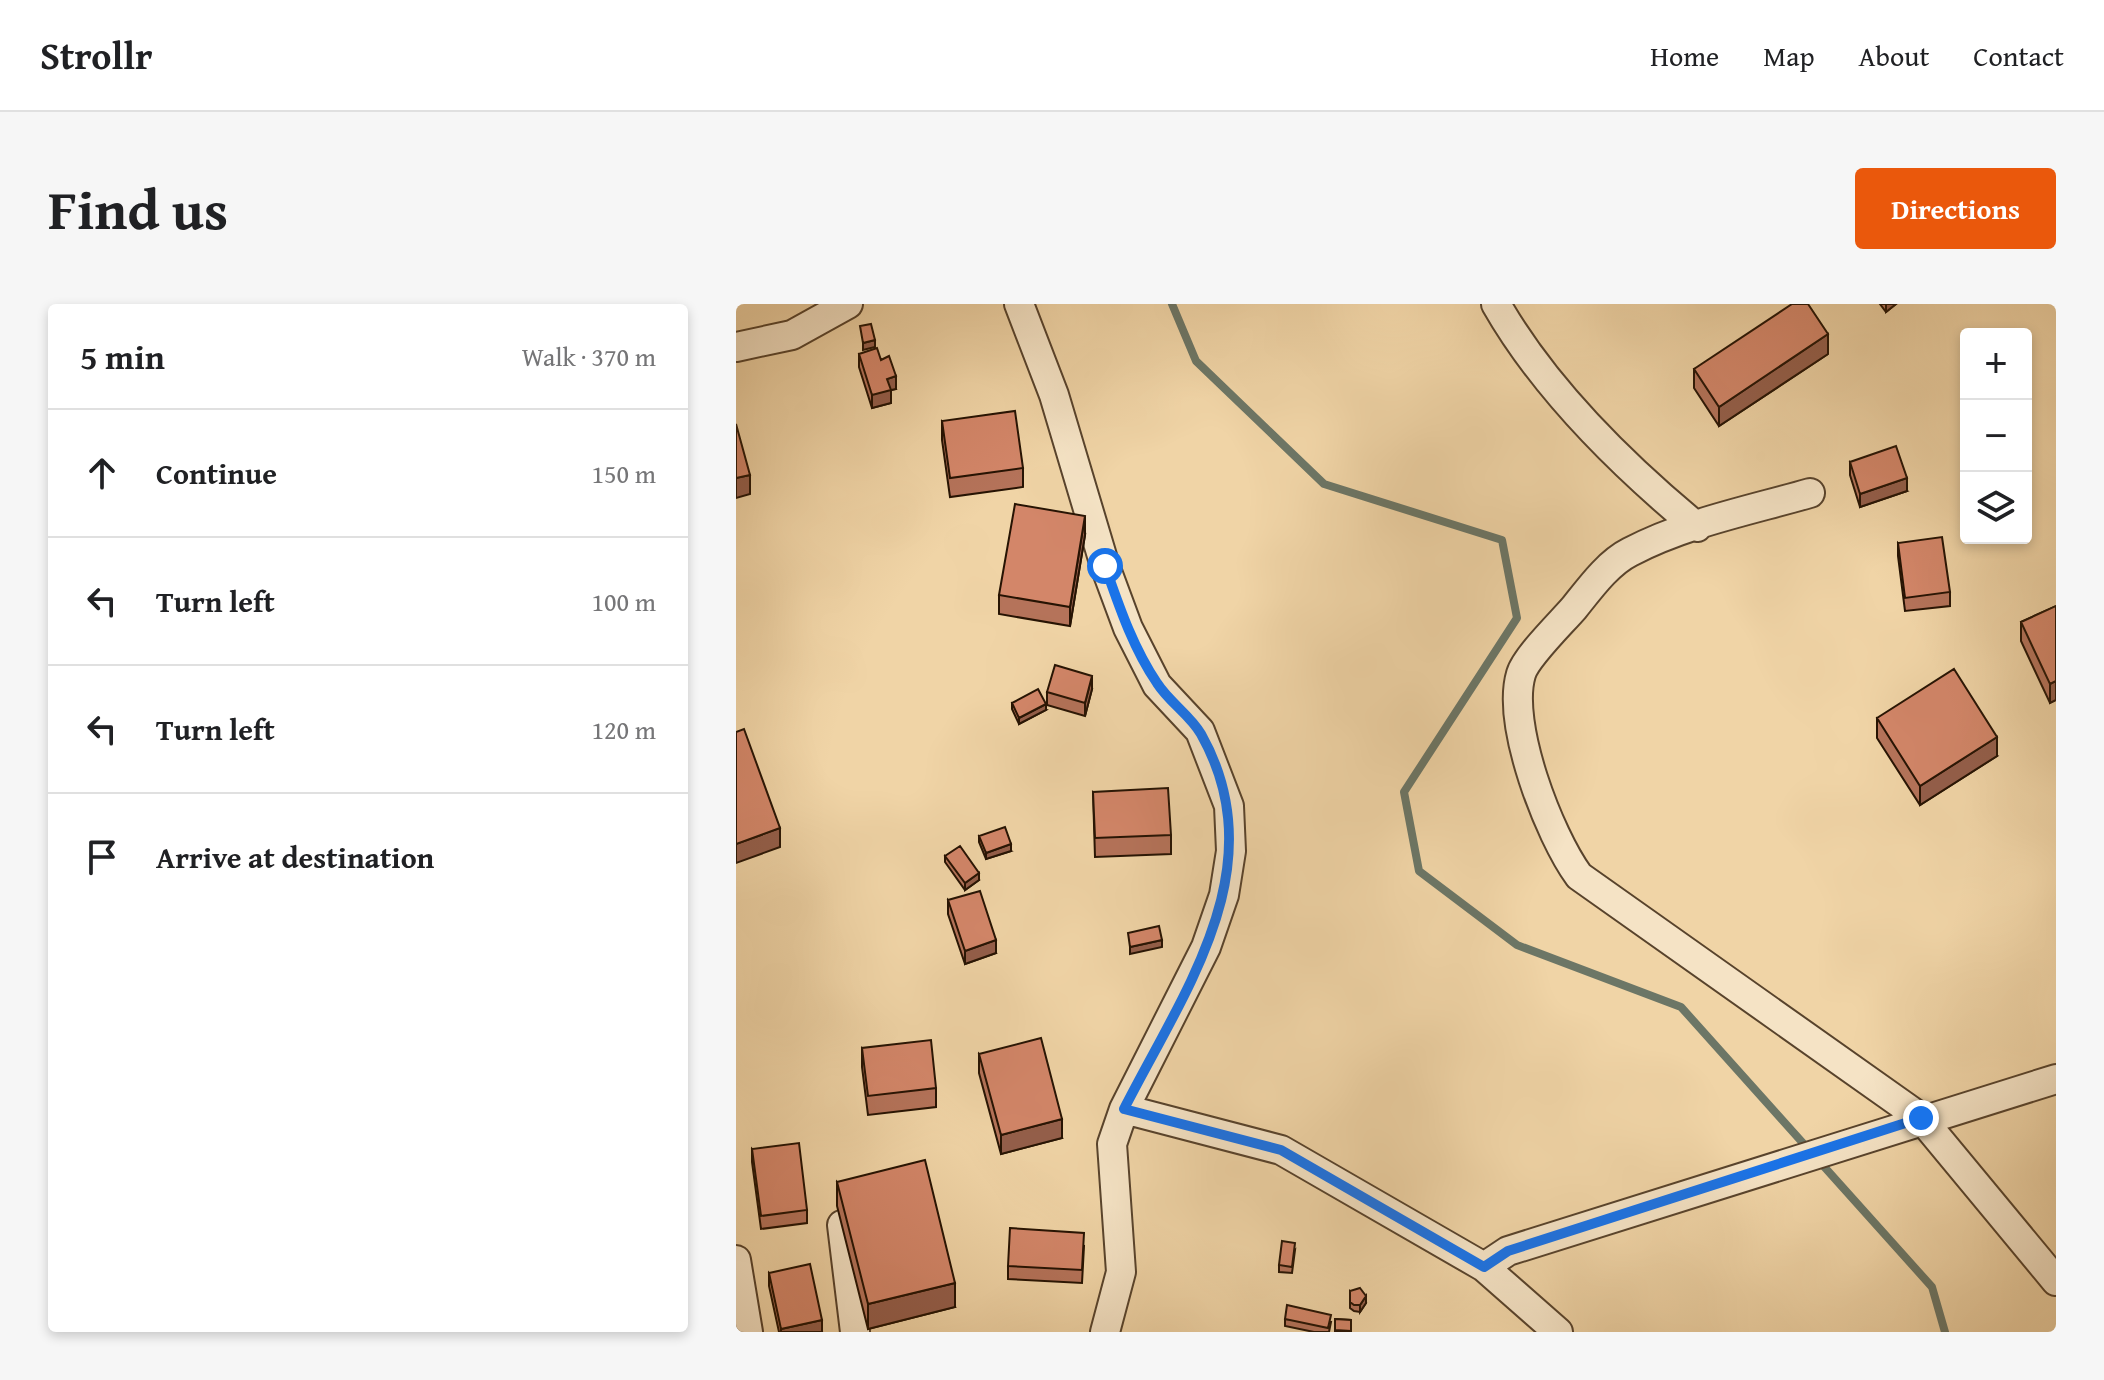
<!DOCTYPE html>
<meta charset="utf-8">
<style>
:root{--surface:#fff;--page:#f6f6f6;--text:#202124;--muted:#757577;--line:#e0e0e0;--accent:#ea580c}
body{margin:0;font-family:"Gentium Book Plus",serif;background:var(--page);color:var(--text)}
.controls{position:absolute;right:24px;top:24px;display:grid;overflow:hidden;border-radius:8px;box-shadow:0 4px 12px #0003}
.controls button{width:72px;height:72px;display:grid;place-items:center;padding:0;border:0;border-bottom:2px solid var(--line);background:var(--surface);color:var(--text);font:40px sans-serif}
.stop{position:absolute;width:24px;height:24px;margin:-18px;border:6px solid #1a73e8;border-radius:50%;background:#fff}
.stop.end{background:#1a73e8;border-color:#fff;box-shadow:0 2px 8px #0008}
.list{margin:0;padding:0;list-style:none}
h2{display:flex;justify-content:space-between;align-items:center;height:104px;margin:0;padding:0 32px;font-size:34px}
h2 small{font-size:26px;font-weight:400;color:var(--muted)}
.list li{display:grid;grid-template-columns:52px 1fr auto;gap:24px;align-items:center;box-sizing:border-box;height:128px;padding:0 32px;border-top:2px solid var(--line)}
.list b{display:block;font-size:30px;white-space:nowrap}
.list em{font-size:26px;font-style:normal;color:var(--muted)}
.icon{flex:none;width:44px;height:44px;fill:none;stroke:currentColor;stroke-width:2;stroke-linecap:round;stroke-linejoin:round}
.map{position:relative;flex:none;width:1320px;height:1028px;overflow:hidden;border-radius:8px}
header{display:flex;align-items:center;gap:48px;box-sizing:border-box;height:112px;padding:0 40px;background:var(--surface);border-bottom:2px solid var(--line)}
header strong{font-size:38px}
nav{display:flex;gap:44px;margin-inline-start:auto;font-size:28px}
.intro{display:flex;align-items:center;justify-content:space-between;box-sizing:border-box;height:192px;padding:0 48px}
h1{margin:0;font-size:56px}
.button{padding:20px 36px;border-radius:8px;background:var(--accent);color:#fff;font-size:28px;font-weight:700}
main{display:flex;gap:48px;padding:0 48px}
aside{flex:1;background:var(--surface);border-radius:8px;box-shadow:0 4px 12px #0003}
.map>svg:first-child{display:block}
</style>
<header>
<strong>Strollr</strong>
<nav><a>Home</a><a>Map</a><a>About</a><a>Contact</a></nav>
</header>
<div class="intro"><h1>Find us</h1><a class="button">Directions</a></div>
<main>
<aside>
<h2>5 min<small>Walk · 370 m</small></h2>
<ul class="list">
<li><svg class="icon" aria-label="ahead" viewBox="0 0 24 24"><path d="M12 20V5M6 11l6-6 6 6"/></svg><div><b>Continue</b></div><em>150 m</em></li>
<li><svg class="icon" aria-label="left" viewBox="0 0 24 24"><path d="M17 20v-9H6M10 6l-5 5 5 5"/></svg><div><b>Turn left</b></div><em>100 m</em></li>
<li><svg class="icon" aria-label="left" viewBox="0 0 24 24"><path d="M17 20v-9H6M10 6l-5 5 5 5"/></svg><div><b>Turn left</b></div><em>120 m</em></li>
<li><svg class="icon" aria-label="arrive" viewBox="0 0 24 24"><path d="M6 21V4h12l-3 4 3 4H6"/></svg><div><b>Arrive at destination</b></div></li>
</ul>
</aside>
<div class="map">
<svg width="1320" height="1028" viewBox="0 0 1320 1028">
<rect width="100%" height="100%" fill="#f0d4a6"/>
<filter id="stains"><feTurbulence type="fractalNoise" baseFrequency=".0025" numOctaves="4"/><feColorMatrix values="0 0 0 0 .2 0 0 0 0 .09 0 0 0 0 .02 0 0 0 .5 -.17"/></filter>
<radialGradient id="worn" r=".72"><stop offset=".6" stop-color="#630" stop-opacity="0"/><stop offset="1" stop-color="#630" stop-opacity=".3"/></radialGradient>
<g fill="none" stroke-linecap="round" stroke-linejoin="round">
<!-- stream -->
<path stroke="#6c7666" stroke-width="8" d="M436,0L460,57L588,180L766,236L781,314L668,488L683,567L781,641L945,703L1196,983L1209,1028"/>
<defs>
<path id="minor" d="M283,0L318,91L369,262L392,324L421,381L464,427L493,502L495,547L488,591L470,643L388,805L376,840L385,968L369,1028
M760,0C809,86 886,161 961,223
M0,43L56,31L112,0
M1074,189C1015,206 949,219 894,248C872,259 854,284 838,304C825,319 790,353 785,370C770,420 813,531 843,572L1185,814L1320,977
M388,805L545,846L748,963L822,1028
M106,921L119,1028
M0,956L12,1028
M748,963L772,947L1320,775"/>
</defs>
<!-- minor casing -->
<use href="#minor" stroke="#58432c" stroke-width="32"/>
<!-- minor -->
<use href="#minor" stroke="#f5e3c5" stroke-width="28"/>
</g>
<!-- wall -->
<path fill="#b5735a" stroke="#261303" stroke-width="2" d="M1144,0H1160L1150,8Z
M123,50L145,56L160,85L155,86V99L136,104L123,63Z
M1092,50L983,122L958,84V65Z
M206,117L287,164V183L214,193L206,136Z
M1114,158L1171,187L1124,203L1114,171Z
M349,231L334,322L263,310V291Z
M1162,239L1214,288V302L1169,307L1162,252Z
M1320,302V396L1314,399L1285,337V318Z
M356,385L349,412L311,401V388Z
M276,399L310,406L283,420L276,405Z
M1141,414L1261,452L1184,501L1141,434Z
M357,488L435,531V550L359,553Z
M243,532L275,547L250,555L243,538Z
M209,552L243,576L229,586L209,558Z
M212,596L260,649L229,660L212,610Z
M126,744L200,784V803L132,811L126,763Z
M243,750L326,834L265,850L243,769Z
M16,845L71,906V919L25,925L16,858Z
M101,878L219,1003L132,1025L101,902Z
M348,942L346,979L272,975V962Z
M559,946L556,969L543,968V961Z
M33,969L86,1028H43L33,982Z
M614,987L630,999L624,1008L618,1007L614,1004Z
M549,1015L595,1018L593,1028H578L549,1022Z
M599,1015L615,1016V1028H599Z"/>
<!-- shaded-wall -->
<path fill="#945e4a" stroke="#261303" stroke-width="2" d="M1150,0H1160L1150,8Z
M1092,30V50L983,122V103Z
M139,36V43L127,46V39Z
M160,72V85L155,86V99L136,104V91L151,75Z
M14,171V190L0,194V174Z
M1171,174V187L1124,203V190Z
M349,212V231L334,322V303Z
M356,372V385L349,412V399Z
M1320,377V396L1314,399V380Z
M310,400V406L283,420V414Z
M1261,433V452L1184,501V482Z
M44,524V543L0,559V540Z
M275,540V547L250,555V549Z
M243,569V576L229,586V579Z
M260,636V649L229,660V647Z
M426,636V643L394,650V643Z
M326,815V834L265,850V831Z
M219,979V1003L132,1025V1000Z
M630,992V999L624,1008V1001Z
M86,1016V1028H45V1025Z"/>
<!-- building -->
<path fill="#d38669" stroke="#261303" stroke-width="2" d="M1056,0H1072L1092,30L983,103L958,65Z
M135,20L139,36L127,39L124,22Z
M141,44L145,56L153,52L160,72L151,75L155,86L136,91L123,50Z
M279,107L287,164L214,174L206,117Z
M0,120L14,171L0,174Z
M1160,142L1171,174L1124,190L1114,158Z
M279,200L349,212L334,303L263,291Z
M1206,233L1214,288L1169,294L1162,239Z
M1320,302V377L1314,380L1285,318Z
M319,361L356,372L349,399L311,388Z
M1218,365L1261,433L1184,482L1141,414Z
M302,385L310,400L283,414L276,399Z
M8,425L44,524L0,540V428Z
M432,484L435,531L359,534L357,488Z
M269,523L275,540L250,549L243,532Z
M224,542L243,569L229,579L209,552Z
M244,587L260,636L229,647L212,596Z
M423,622L426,636L394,643L392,629Z
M305,734L326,815L265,831L243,750Z
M195,736L200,784L132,792L126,744Z
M63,839L71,906L25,912L16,845Z
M189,856L219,979L132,1000L101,878Z
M274,924L348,929L346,966L272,962Z
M546,937L559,939L556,963L543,961Z
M74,960L86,1016L45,1025L33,969Z
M624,984L630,992L624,1001H618L614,998V987Z
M551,1001L595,1011L592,1024L549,1015Z
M599,1015L615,1016V1027L599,1026Z"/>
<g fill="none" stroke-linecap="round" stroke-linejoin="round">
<!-- route -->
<path stroke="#1a73e8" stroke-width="10" d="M369,262C383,302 397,344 421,379C433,398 454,411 465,430C540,563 448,687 388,805L545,846L748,963L772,947L1185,814"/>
</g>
<rect width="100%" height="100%" filter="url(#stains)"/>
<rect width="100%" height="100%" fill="url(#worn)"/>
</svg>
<div class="controls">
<button>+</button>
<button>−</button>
<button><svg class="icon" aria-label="layers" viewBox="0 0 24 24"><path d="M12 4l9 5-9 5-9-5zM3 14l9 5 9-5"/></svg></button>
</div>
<div class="stop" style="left:369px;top:262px"></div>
<div class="stop end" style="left:1185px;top:814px"></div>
</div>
</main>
